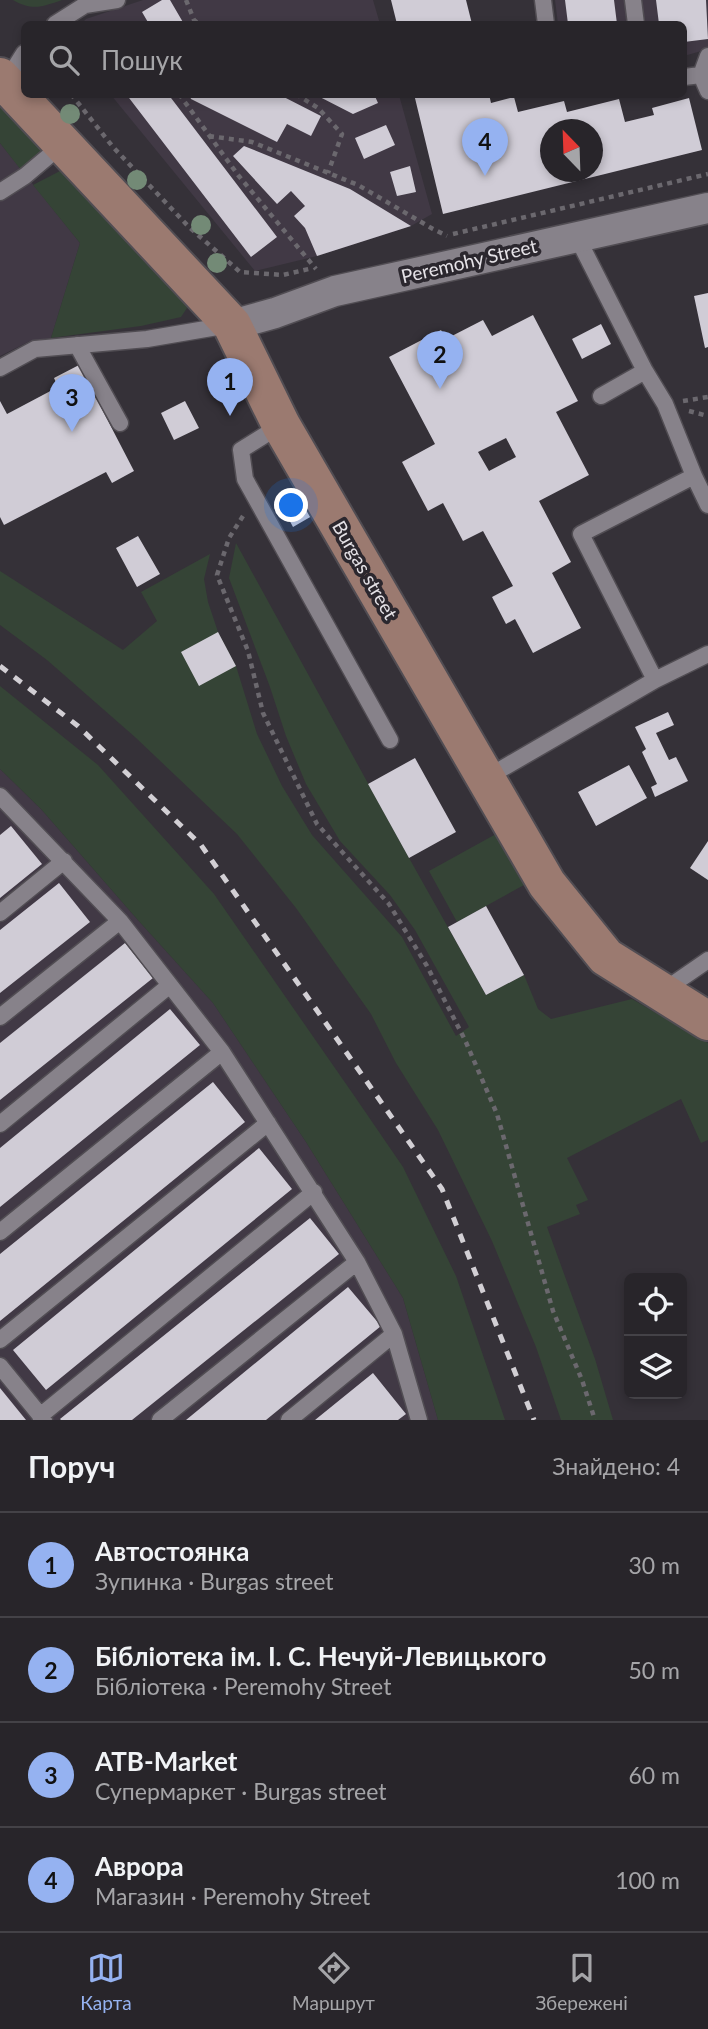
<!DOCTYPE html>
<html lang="uk">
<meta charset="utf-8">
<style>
:root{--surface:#28252a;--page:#343136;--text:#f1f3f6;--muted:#a5a5a8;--line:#444247;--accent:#95b2f1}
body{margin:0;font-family:Lato,sans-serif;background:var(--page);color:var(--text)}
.controls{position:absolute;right:21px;bottom:21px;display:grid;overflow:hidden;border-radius:10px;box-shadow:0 4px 10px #0003}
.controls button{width:63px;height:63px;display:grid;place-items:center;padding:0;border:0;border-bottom:2px solid var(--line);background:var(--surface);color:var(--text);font:35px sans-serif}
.compass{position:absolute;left:540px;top:119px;width:63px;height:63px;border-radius:50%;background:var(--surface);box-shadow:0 4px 10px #0003;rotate:337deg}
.you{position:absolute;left:292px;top:506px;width:24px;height:24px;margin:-18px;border:5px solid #fff;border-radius:50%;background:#1a73e8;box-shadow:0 0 0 10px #1a73e833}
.badge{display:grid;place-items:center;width:46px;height:46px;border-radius:50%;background:var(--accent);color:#111;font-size:23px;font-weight:700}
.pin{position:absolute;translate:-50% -58px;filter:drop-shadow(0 2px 4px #0008)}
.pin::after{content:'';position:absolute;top:37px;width:24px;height:21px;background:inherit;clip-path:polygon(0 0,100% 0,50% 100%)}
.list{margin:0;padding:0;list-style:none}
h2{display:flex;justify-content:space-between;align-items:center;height:91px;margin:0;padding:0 28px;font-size:30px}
h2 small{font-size:23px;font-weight:400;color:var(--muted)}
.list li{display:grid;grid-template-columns:46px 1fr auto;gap:21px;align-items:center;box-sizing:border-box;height:105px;padding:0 28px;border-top:2px solid var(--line)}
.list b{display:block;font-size:26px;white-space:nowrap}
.list p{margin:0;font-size:23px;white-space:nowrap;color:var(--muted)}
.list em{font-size:23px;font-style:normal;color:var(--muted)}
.icon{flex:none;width:38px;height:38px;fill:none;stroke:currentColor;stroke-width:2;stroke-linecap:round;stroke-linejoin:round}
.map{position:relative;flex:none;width:708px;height:1420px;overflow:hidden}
.search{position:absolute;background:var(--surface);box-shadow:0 4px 10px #0003;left:21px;right:21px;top:21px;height:77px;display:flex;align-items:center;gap:18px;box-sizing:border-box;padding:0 24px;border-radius:10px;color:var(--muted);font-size:26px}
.sheet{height:511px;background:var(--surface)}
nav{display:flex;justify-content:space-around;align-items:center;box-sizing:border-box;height:98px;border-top:2px solid var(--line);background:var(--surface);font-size:19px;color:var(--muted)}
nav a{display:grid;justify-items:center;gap:4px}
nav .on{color:var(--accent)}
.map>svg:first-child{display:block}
</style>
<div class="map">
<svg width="708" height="1420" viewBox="0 0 708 1420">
<rect width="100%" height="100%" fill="#353138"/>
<!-- built -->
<path fill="#413945" d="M143,0H373L380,24H81L86,19Z
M555,0H708V49L684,56V24H558Z
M111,95H399L432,214L411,226L317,256L255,271Z
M0,143L80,243L51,338L30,341L0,356Z
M0,769L41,809L137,919L213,1003L306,1142L403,1298L438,1420H0Z"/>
<!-- green -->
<path fill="#354436" d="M13,0H62C42,7 32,11 13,0Z
M0,98L30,133L41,149L39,156L21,170L0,143Z
M60,171L73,174L181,291L187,308L181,317L141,326L51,338L80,243L33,185Z
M236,543L409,858L486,995L524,975L538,1009L551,1019L632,999L708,1043V1140L701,1143L681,1099L567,1158L588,1200L576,1205L580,1214L547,1227L595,1359L613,1420H561L536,1347L492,1241L438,1130L396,1063L371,1014L296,908L237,834L135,737L47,660L0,625V571L123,650L157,621L141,592L210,554L204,579L208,602L218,632L236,666L257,734L282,786L312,835L402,937L456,1036L469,1027L415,930L390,895L340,841L306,784L286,736L270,687L229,578Z
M0,686L98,765L214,894L353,1094L403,1167L456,1276L505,1420H438L403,1298L306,1142L213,1003L137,919L41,809L0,769Z
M496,834L524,885L457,922L429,871Z"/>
<!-- building -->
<path fill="#d0ccd6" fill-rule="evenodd" d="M162,0H170L184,24H149L142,12Z
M391,0H466L472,24H397Z
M565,0H614L617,24H568Z
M656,0H706L708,39L684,42V24H659Z
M126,94H168L277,237L251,257Z
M189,94H278L321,116L311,136L287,124L277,142L191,99Z
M314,94H374L378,103L353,114Z
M414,94H489L491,103L514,97L518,112L564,101L567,112L619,99L625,122L654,115L652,108L689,98L702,150L443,214ZM550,130H592V172H550Z
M386,125L395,145L364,159L355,138Z
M244,146L350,189L411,226L317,256L305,228L294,216L305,206L291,191L277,204L233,156Z
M410,166L416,192L397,196L390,172Z
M708,293V347L705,348L694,296Z
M533,315L578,401L556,412L589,475L539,501L571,562L552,573L581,628L533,653L515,619L506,624L492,597L513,586L483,531L463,541L443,503L428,511L402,462L435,444L389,357L441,330L446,339L483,320L492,336ZM506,438L516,457L489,471L478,452Z
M601,324L611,344L582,359L572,339Z
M79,365L134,471L112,483L106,472L4,525L0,517V401L7,414L58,387L54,378Z
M185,401L199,428L174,440L161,413Z
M304,503L312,516L293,527L286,514Z
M138,536L160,574L137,587L116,548Z
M218,632L236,666L199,686L181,652Z
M668,712L674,725L656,733L669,760L676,757L688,781L655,797L651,787L657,784L642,752L646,749L635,727Z
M415,758L456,832L409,858L368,784Z
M629,765L647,798L596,826L578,792Z
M11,826L42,864L0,898V835Z
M708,841V880L690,868Z
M59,883L90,922L0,993V930Z
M486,906L524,975L486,995L448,927Z
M125,943L153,978L0,1100V1043Z
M170,1009L200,1045L0,1207V1148Z
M213,1082L245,1122L0,1321V1254Z
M259,1148L292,1189L46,1390L13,1350Z
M310,1218L339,1254L132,1420H61L60,1419Z
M348,1287L381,1326L266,1420H186Z
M373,1373L406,1414L398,1420H315Z
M0,1388L26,1420H0Z"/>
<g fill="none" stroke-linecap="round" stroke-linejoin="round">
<defs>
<path id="lane" d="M543,0L546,24
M633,0L636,24
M55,24L85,5L117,0
M708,56L701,75L708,91
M684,77L701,75
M5,83L24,53
M0,192L25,176L63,144
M577,237L645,371L665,404L694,476L708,505
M77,345L120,423
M0,368L35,349L147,339L229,325
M601,396L645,371
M281,425L241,450L245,479L390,740
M655,680L581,534L694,476
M486,778L655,680L708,654
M0,796L120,921L222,1052L357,1262L394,1334L419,1420
M0,913L64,861
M663,991L708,960
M0,1017L120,921
M0,1124L170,985
M0,1232L222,1052
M0,1340L268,1123
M0,1366L44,1420
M40,1416L314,1192
M160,1420L357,1262
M289,1420L394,1334"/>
<path id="street" d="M232,325L275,313L335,291L708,208"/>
<path id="secondary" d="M0,77L232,325L281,425L547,884L606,957L708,1021"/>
</defs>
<!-- lane casing -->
<use href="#lane" stroke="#514d53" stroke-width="19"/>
<!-- street casing -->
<use href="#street" stroke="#514d53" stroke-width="33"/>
<!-- secondary casing -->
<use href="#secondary" stroke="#514d53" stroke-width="42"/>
<!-- path -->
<path stroke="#6b686e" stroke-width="4.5" stroke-dasharray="5 5" stroke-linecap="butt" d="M186,0L194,20L199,24
M71,94L113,147L189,227L240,272L283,275L309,269
M179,94L238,175L316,269
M296,94L318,108L342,134L328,173
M209,136L252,142L358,185L433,229L447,236
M453,234L708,174
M683,401L708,397
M689,411L708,416
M243,516L229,538L217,575L248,651L263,713L317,824L389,904L427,966L465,1040L497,1114L553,1311L582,1380L595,1420"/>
<!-- lane -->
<use href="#lane" stroke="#87828a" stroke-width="16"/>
<!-- street -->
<use href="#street" stroke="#87828a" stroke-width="30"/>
<!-- secondary -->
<use href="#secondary" stroke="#9b7a70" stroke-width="38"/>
<!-- rail -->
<path stroke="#d2cfd4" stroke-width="5" stroke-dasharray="9 9" stroke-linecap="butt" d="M0,666L78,726L201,845L442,1189L534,1420"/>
</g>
<!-- trees -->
<g fill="#738a76">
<circle cx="70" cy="114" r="10"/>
<circle cx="137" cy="180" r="10"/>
<circle cx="201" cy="225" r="10"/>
<circle cx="217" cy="263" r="10"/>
</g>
<g text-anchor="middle" stroke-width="7" stroke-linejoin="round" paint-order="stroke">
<!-- street labels -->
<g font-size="19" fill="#e5e2e7" stroke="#2b272e">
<text transform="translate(469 261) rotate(-13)" y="7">Peremohy Street</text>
<text transform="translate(365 570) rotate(60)" y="7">Burgas street</text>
</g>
</g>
</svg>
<div class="controls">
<button><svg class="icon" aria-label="locate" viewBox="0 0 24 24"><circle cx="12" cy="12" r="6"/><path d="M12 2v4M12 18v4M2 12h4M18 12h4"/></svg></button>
<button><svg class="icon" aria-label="layers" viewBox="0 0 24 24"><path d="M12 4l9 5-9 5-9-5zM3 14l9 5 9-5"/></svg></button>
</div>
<svg class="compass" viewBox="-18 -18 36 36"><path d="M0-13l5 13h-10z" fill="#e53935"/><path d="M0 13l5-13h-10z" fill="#a5a5a8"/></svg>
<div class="you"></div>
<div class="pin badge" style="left:230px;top:416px">1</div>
<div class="pin badge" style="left:440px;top:389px">2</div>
<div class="pin badge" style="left:72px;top:432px">3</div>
<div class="pin badge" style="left:485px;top:176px">4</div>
<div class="search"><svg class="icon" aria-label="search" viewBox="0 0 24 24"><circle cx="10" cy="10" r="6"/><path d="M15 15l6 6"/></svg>Пошук</div>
</div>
<section class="sheet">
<h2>Поруч<small>Знайдено: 4</small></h2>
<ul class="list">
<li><span class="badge">1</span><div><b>Автостоянка</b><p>Зупинка · Burgas street</p></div><em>30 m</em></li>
<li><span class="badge">2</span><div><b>Бібліотека ім. І. С. Нечуй-Левицького</b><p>Бібліотека · Peremohy Street</p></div><em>50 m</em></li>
<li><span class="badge">3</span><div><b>ATB-Market</b><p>Супермаркет · Burgas street</p></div><em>60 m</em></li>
<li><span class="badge">4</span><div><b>Аврора</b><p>Магазин · Peremohy Street</p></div><em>100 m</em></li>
</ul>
</section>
<nav>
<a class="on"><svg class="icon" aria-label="map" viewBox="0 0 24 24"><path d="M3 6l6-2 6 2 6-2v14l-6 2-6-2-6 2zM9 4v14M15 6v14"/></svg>Карта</a>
<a><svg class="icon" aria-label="directions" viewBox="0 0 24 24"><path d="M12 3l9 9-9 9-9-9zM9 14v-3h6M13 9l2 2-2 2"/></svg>Маршрут</a>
<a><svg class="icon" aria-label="saved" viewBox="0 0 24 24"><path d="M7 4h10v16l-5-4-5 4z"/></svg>Збережені</a>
</nav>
